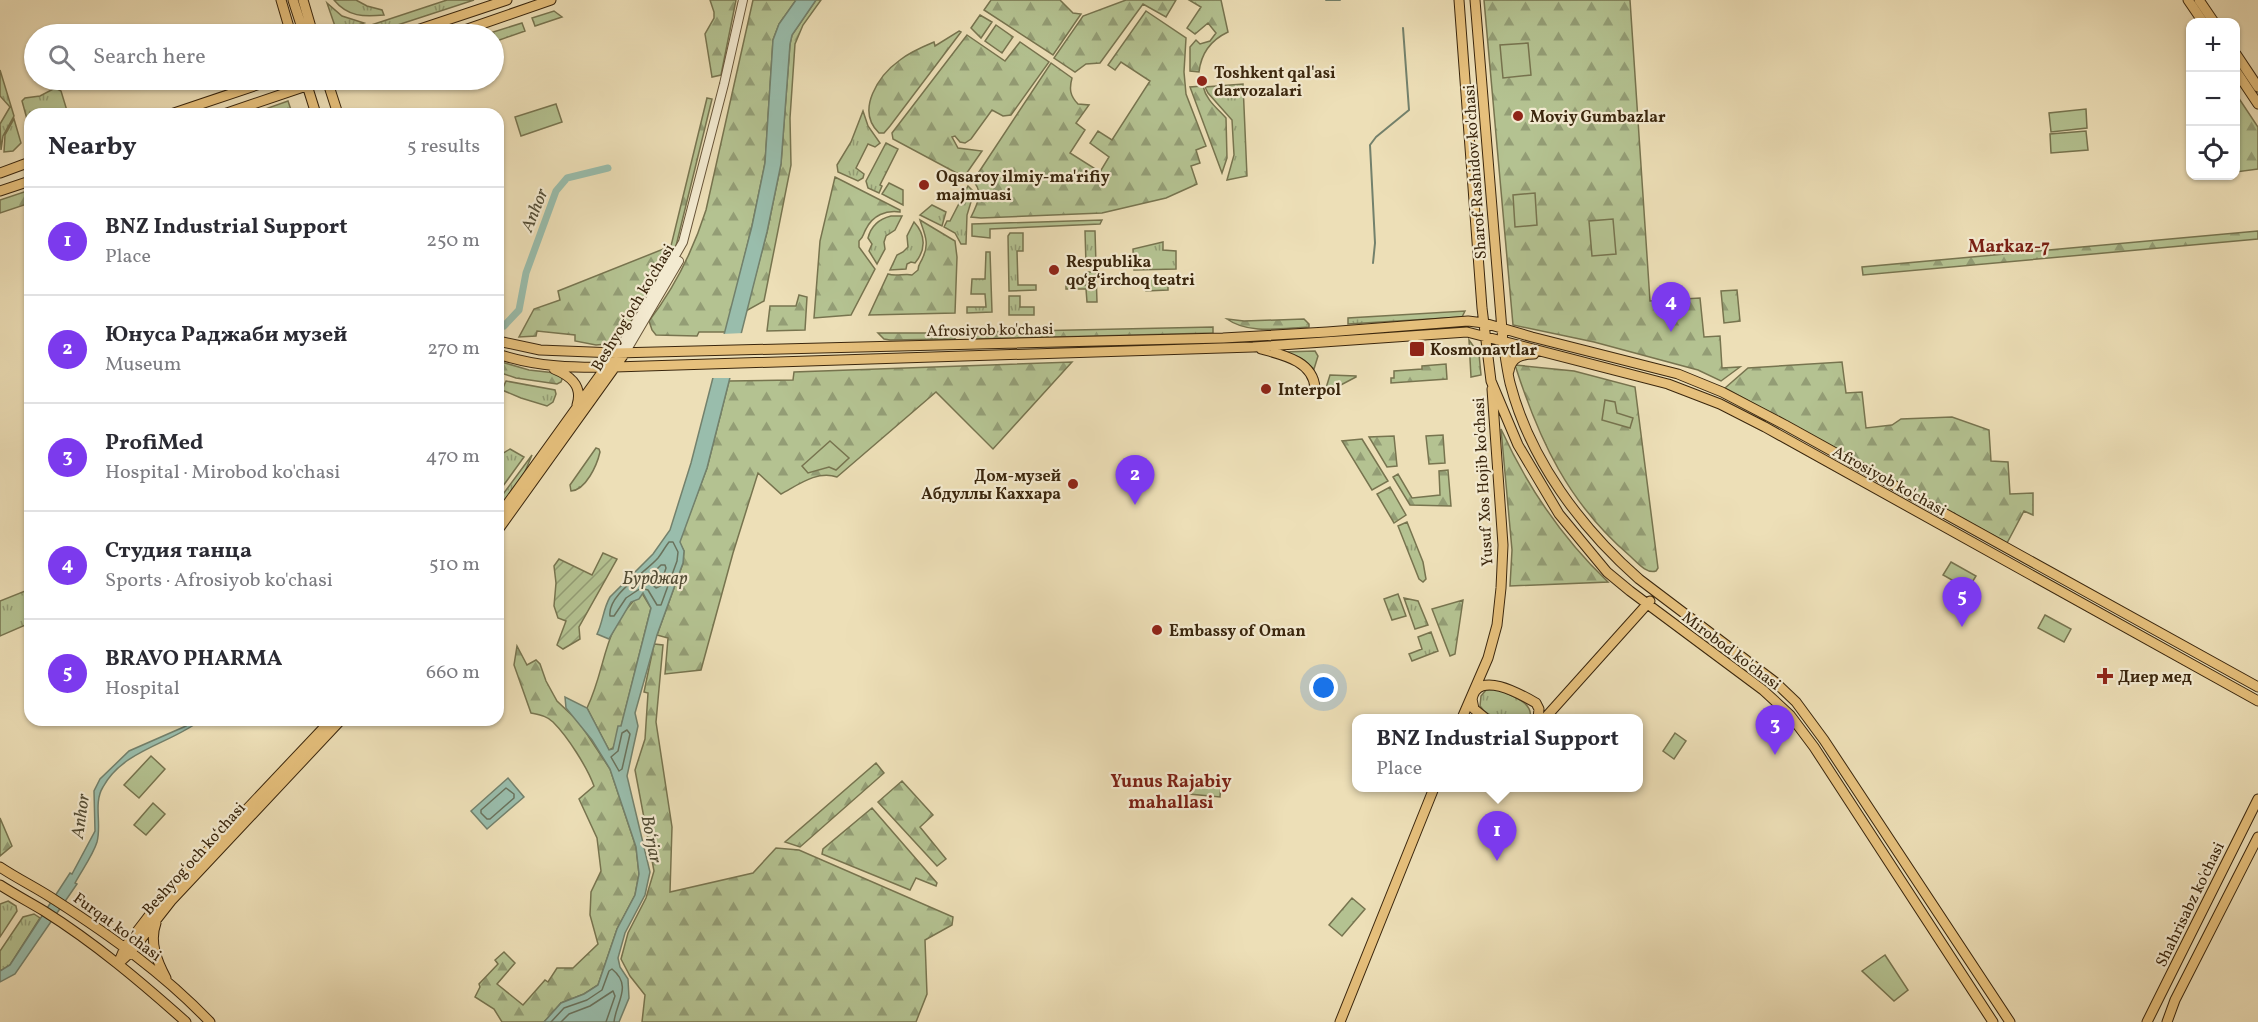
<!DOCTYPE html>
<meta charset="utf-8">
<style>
:root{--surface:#fff;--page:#f7f7f7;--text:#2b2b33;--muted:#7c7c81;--line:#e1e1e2;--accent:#7c3aed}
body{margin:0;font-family:Vollkorn,serif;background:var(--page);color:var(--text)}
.controls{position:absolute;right:18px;top:18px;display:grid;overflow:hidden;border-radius:12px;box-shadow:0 2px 4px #0004}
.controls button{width:54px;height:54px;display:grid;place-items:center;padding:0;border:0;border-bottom:2px solid var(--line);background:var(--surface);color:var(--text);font:30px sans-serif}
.you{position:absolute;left:1324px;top:688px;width:21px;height:21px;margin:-15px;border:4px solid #fff;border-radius:50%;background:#1a73e8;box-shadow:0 0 0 9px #1a73e833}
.badge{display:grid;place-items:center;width:39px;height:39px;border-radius:50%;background:var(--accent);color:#fff;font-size:20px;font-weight:700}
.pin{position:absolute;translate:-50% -50px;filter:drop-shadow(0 2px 3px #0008)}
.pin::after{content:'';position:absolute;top:32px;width:21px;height:18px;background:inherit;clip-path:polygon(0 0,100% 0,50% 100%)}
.popup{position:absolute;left:1352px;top:714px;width:291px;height:78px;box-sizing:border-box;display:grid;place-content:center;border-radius:12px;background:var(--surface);filter:drop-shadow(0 2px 4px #0005);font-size:20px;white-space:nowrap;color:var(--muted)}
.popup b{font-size:22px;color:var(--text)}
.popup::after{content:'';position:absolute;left:50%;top:100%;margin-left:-12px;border:12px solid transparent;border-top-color:var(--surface)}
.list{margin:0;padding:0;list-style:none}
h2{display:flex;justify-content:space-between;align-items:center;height:78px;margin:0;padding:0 24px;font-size:26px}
h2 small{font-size:20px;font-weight:400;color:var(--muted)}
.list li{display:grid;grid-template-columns:39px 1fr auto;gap:18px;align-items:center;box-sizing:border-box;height:108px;padding:0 24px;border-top:2px solid var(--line)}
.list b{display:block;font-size:22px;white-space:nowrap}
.list p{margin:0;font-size:20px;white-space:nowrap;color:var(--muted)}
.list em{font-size:20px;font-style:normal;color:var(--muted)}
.icon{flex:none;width:33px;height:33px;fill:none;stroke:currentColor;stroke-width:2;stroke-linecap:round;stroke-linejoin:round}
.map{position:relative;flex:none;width:2258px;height:1022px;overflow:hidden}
.search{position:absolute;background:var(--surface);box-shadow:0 2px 4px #0004;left:24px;top:24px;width:480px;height:66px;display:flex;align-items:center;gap:15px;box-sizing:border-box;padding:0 21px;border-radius:33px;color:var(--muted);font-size:22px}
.panel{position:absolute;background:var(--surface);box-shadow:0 2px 4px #0004;left:24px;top:108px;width:480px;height:618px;border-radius:18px}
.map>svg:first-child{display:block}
</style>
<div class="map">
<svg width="2258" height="1022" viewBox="0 0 2258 1022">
<defs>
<pattern id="grass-tufts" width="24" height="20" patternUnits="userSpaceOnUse" patternTransform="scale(1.5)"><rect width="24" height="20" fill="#b4c291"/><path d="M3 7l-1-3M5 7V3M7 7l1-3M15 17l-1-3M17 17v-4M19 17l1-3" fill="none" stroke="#939d75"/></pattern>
<pattern id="forest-firs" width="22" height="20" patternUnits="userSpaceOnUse" patternTransform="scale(1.5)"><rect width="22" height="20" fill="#b4c291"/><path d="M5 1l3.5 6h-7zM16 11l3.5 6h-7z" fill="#939d75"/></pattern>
<pattern id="garden-furrows" width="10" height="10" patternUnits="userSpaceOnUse" patternTransform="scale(1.5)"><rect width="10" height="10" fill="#b4c291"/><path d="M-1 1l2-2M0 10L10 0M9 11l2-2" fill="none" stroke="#939d75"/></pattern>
</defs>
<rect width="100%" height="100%" fill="#eddfb7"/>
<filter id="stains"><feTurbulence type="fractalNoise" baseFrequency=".00333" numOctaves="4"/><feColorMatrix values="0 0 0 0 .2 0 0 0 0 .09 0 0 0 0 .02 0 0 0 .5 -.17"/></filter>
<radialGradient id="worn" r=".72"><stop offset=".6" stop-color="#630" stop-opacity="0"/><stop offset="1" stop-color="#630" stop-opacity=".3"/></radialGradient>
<!-- grass -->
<path fill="url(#grass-tufts)" stroke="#77744f" stroke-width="1.5" d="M334,0H356L367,6L382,10L384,15C364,17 348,17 334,0Z
M447,0H474L370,34H344Z
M327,3L342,16L364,23L337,32Z
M554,11L562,17L535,26L532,18Z
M980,15L992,22L981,38L971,28Z
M522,23L525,31L494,42V34H487Z
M996,25L1013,37L1002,53L985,41Z
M0,70L14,116L3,136L1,150L0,124L10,107L0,96Z
M1243,84L1247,176L1227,180L1234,155L1232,120L1208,93L1205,87Z
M55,88L61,91L68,114H30V130L22,101L25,98L40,96Z
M863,111L868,126L880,143L875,147L868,144L856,168L864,174L863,178L858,181L838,172L837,165L851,142Z
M14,119L21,143L13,151L4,152L5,135Z
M886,143L898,149L880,185L882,186L879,193L868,188L866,181Z
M889,183L903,190V205L882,194Z
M968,186L974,192L967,215L966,244H961L955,233L944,227L947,221H950Z
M932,205L946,212L942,226L920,215Z
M891,216H902L895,230L886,236L884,242L885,249L877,264L869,251L872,244L868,238C871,226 879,219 891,216Z
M1102,220L1100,224L990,229V238L972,236V224Z
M914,222C926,235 926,250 915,263L911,262L907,264L906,269L890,270L897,255L903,252L908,247L907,236Z
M1085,231H1095L1096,265H1086Z
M1010,233H1023V251H1017L1018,285H1036V290L1009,291L1008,236Z
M1163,242V250L1176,251V269L1134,270L1133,249Z
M986,252H990L992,312L967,313V307H986L985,294H971L972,279H985Z
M1086,272H1096L1097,302H1087L1086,289H1066V286L1086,285Z
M1168,277V290L1146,291V278Z
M1009,296H1020V307H1034V315H1009Z
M1465,311L1462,317L1348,324V318Z
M1469,340L1479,354L1481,375L1471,377Z
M1315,351L1318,356L1314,369L1302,359L1283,352Z
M1330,375L1356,376V377L1337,387L1326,388Z
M506,381L555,390L556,394L553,402L547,406L521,398L502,390Z
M596,448L599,449L600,452C597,465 586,490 571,491L570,485Z
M510,449L524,457L498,493V459L500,455Z
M532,455L524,474L498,510V501Z
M1407,522L1423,562L1426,579L1423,582L1419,579L1398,526Z
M30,589V623L0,636V601Z
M1404,598L1418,601L1428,625L1415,629Z
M1431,632L1438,651L1412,661L1409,654L1422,649L1418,637Z
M1497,689C1510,695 1534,702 1530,718C1513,718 1491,723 1480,706L1481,696L1486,690Z
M1352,898L1365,909L1342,936L1329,925Z
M8,901L16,906L17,911L0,937V904Z
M34,914L40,918L10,965L0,971V951L23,917Z"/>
<!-- forest -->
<path fill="url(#forest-firs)" stroke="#77744f" stroke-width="1.5" d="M710,0H736L721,75L712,77L705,34L714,18V12Z
M753,0H796L779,24L773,40L765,163L752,226L726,332H699L697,336L656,335L652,330L649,321C675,287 693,251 706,210Z
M816,0H821L803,25L795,44L790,118L791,165L764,301L746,311L767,232L781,164L790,44L792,35Z
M991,0H1060L1073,13L1081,14L1053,55L984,10Z
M1126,0H1176L1166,17L1143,4L1100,63L1086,64L1075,72L1054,58L1083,16Z
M1189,0H1221L1228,32C1211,40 1201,54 1199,72L1190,71V47L1196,40L1200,44L1210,41L1216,33L1208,23L1195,34L1187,28L1201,7Z
M1484,0H1630L1650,301L1700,298L1704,337L1720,336L1722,368L1740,367L1721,381L1698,370L1594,342L1513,325Z
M1146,11L1186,38L1184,72L1186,94L1206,146L1196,150L1200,163L1191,166L1197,184L1166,198L1102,213L981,218L971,217C977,205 984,192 973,181L1051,63L1072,78C1069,89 1070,96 1078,104L1089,105L1076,123L1085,130L1070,153L1100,172L1109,157L1090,143L1098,131L1112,140L1150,81L1121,62L1115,70L1108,65Z
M959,31L961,32L890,126L884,133H879C855,110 879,75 900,60C910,52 922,47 934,42L935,46Z
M967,35L1005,61L1020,42L1049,62L1011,115L1003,116L992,110L971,139L965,143L960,142L955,136L952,137L958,148L982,151L964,177L893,139L892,133Z
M1203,86C1206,100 1217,108 1226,118L1227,158L1222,173L1190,87Z
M2236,94L2258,127V169L2236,172Z
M707,98L712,99L676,246L618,343L596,345L575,341V335L537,331L536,336L519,337L534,309L560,300L558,291L671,246Z
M288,101L292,113L288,114H251Z
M835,177L900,210V212C886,210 873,215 866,229C863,234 864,237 859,241V247L875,269L851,315L814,318L820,241Z
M30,190V203L0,213V200Z
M920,220L955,241L957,257L955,313L869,315L888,274C896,277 905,273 912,275L918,270C918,264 921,263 923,257C930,243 924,233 920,220Z
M2258,231V239L1863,275L1862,267Z
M1737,290L1740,321L1724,323L1721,291Z
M799,295L807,297L805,330L767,331L770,306H796Z
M1227,319L1244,321L1304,319L1309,324V327C1283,328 1249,335 1227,319Z
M1213,327V333L975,339L973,336L975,332Z
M878,333H955V339L890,340L884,339Z
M498,361L529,370L564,374L561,382L557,384L516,378L498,372Z
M1072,362L993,449L936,392L837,477C817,470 798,485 781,494L758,473L733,553L701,670L665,674L668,638L657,635L683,563L684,551L679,542L707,468L729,381L793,380L794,372Z
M1842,362L1846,393L1862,392L1866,428L1892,425L1901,419L1952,417L1989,430L1991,461L2008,462L2010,494L2033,493V515L2024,511L2007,543L1725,388L1748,368Z
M1446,364L1447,379L1391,383V378H1394V371L1422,369V366Z
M1515,365L1574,371L1635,387L1658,568L1656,571C1646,574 1637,562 1630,556C1568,503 1539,440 1515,365Z
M1501,429C1527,486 1563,539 1608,582L1510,586L1512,550Z
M1443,435L1445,463L1429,464L1426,436Z
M1394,436L1397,466L1387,467L1369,437Z
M1362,439L1388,481L1372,490L1342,441Z
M1448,470L1451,506L1410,505L1393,477L1398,474L1412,498L1440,495L1439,471Z
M1390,487L1406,515L1394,523L1377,494Z
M642,593L651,608L621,727L613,748L609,750L587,708C608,664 601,628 642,593Z
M1398,594L1406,616L1392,620L1384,599Z
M1463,600L1455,654L1450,656L1432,609Z
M654,644L663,645L656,722L672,827L670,892L753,873L776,848L799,850L953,917L952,925L925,940L927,994L916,1022H642L645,995L630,976L621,959L628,933L646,898L654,871L635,770L645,739L648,693L644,692Z
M517,646L527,665L536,660L540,664L546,681L557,701L579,722L610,769L636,847L639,874L635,895L617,929L598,985L584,994L561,1003L544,1022H502L494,1009L475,997L480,987L479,984L498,964L495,960L504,952L515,963L497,984L523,1005L545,980L548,982L557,968H573L598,944L590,915L591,892L601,871L597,838L579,799L594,786C587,767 568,737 553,722C547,716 540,715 531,713L514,665Z
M876,763L884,773L800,847L785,842Z
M902,781L933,815L920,827L946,859L937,866L878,802Z
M872,808L937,883L936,886L916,878L910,890L822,854L823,849Z
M0,818L12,846L0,856Z"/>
<!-- park -->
<path fill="#b4c291" stroke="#77744f" stroke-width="1.5" d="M1528,43L1531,75L1503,78L1500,45Z
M556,104L562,122L521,136L515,117Z
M2086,109L2087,128L2051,132L2049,113Z
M2086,131L2088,150L2051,153L2050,134Z
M1535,193L1537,225L1515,227L1513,195Z
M1613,219L1616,254L1592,256L1589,221Z
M1605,400L1615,402L1617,413L1633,418L1630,428L1602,420Z
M830,441L849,458L836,470L829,467L808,473L802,466Z
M1951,562L1976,576L1968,589L1943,575Z
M2045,615L2071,629L2064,642L2038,628Z
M1675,733L1686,741L1674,759L1663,751Z
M151,756L165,769L139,798L124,785Z
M1190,780L1221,782L1220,797L1189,794Z
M153,803L165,814L146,835L134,825Z
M1885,955L1908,990L1894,1001L1862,971Z"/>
<!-- garden -->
<path fill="url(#garden-furrows)" stroke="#77744f" stroke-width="1.5" d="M603,553L617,559L579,627L580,639L563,649L557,645L566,621L558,618L554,606L556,583L554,566L559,559L592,575Z"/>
<!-- water -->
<path fill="#99bdac" stroke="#73816c" stroke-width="1.5" d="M796,0H816L792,35L790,44L781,164L767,232L707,468L680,542L684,551L683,563L657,635L635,713L638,726L627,776L650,872L645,895L625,933L618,958L620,967L628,979L629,998L619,1022H544L561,1003L584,994L598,985L617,929L635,895L639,874L636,847L610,769L592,740L566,708L565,697L587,708L609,750L613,749L618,726H621L651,608L643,593L639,599L631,602L609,639L597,634C603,622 603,609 610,597L653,554L670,530L691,463L752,226L765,163L773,40L779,24Z
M193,720H201C170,744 123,750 103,787C93,803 102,824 97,842C93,855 82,870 75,883L77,884L15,974L0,982V971L10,965L70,873L72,874L95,831L94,791L100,779L129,751L186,726Z
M508,778L524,797L487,829L471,811Z"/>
<!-- pier -->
<path fill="#eddfb7" d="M744,333L733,378H711L722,334Z"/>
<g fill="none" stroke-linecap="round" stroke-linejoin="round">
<!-- shore -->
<path stroke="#6a725c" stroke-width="1.5" d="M669,542H673L678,552L677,561L661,605H657L648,590L641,588L626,598L614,616H610C607,595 645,573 658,558C662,553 665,547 669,542Z
M661,565H665L666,568L660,586L656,588L647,579Z
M627,730L630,734L622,769L619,771L611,757L618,751L622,733Z
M506,788L514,794V798L490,819H487L481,813V810Z
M551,1022L564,1008L587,1000L602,990L609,971L612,969C633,986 616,1002 614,1022
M561,1022L569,1014L590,1006L613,991L615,996L606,1022"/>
<!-- stream -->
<path stroke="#73816c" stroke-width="2" d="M1326,0H1340
M1373,263L1375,243L1370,145L1376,137L1409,110L1403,28"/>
<!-- canal -->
<path stroke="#99bdac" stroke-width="7" d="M504,326L519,310L526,273L556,191L567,178L608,168"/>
<defs>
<path id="minor" d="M616,353L644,310L683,242L724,84L743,0
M625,353L679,261"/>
<path id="major" d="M281,0L291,34
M293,0L304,34
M303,0L313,34
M1459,0L1482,308L1491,381L1518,445L1559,514L1607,572L1630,591L1763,690L1790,715L1814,747L1993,1022
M1475,0L1503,342C1505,355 1507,370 1510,383C1530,460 1581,528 1639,579L1775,682L1796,702L1824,740L2010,1022
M2188,0L2203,22
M2199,0L2214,22
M405,34L507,0
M453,34L551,0
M2236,54L2258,87
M2236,71L2258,104
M327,80L338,114
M306,82L316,114
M171,114L272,80
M224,114L324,80
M0,173L30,162
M0,191L30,181
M498,341L540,350L616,353L1223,338L1327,332L1468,321L1484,323L1532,337L1678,374L1722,392L1785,425L2258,687
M1261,349C1283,355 1313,361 1315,388
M498,354C536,367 575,368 615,367L1253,347L1467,332L1668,384L1720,404L1765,427L2258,701
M554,369C571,376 583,386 577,405
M1509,371C1511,357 1522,354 1534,354
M498,517L616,353
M498,530L625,353
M1462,718L1488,658L1497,625L1501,588L1503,545L1492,389
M1485,718L1474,709L1472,699C1478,669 1522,695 1536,703L1539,709L1538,718
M1545,718L1650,601
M0,867C18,879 37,888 55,900C111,936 164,974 210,1022
M0,885C14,894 29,902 44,911C95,943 141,982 186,1022
M156,923C149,942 157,961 166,978
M120,959L125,947L161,900L331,720
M118,964L131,952L171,901L341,720
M1340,1022L1434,788
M2147,1022L2258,799
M2167,1022L2175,1000L2258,837"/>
</defs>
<!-- minor casing -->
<use href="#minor" stroke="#675438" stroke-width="10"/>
<!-- major casing -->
<use href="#major" stroke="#3a260d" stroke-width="11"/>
<!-- minor -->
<use href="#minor" stroke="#f3ead0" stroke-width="8"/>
<!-- major -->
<use href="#major" stroke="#e6c07c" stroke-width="9"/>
</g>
<!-- markers -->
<g fill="#8f2418" stroke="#f3ead0" stroke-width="2">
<circle cx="1202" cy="81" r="6"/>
<circle cx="1518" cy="116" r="6"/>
<circle cx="924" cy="185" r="6"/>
<circle cx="1054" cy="270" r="6"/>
<rect x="1409" y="341" width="16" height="16" rx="3"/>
<circle cx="1266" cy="389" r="6"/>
<circle cx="1073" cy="484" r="6"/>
<circle cx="1157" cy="630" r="6"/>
<path d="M2102 667h6v6h6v6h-6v6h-6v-6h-6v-6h6z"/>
</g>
<g text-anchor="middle" stroke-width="4.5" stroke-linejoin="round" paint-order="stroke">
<!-- poi labels -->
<g font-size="16" font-weight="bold" fill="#3a260d" stroke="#f3ead0" text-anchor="start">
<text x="1214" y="78">Toshkent qal'asi<tspan x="1214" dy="18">darvozalari</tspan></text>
<text x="1530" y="122">Moviy Gumbazlar</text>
<text x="936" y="182">Oqsaroy ilmiy-ma'rifiy<tspan x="936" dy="18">majmuasi</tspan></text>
<text x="1066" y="267">Respublika<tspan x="1066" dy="18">qo‘g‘irchoq teatri</tspan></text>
<text x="1430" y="355">Kosmonavtlar</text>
<text x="1278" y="395">Interpol</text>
<text x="1061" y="481" text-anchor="end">Дом-музей<tspan x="1061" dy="18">Абдуллы Каххара</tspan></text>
<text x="1169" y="636">Embassy of Oman</text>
<text x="2118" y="682">Диер мед</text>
</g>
<!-- street labels -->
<g font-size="16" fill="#3a260d" stroke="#f3ead0">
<text transform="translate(1474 172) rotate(-94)" y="6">Sharof Rashidov ko'chasi</text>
<text transform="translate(632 307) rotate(-59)" y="6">Beshyogʻoch koʻchasi</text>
<text transform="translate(990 329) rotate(-1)" y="6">Afrosiyob ko'chasi</text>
<text transform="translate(1890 480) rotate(29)" y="6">Afrosiyob ko'chasi</text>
<text transform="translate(1482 482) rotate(-93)" y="6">Yusuf Xos Hojib ko'chasi</text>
<text transform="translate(1732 650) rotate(37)" y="6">Mirobod ko'chasi</text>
<text transform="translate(193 858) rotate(-48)" y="6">Beshyogʻoch koʻchasi</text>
<text transform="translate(2189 904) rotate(-64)" y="6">Shahrisabz ko'chasi</text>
<text transform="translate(118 926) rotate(36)" y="6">Furqat ko'chasi</text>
</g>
<!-- water labels -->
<g font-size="18" font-style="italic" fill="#524c35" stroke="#f3ead0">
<text transform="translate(534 210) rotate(-68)" y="6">Anhor</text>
<text x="655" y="584">Бурджар</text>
<text transform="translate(80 816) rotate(-82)" y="6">Anhor</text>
<text transform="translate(652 839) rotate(79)" y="6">Bo‘rjar</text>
</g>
<!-- neighbourhood labels -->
<g font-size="18" font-weight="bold" fill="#7a1f14" stroke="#f3ead0">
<text x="2009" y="252">Markaz-7</text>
<text x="1171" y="787">Yunus Rajabiy<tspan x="1171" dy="21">mahallasi</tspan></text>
</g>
</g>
<rect width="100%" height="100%" filter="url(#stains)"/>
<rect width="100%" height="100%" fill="url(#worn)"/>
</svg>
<div class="controls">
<button>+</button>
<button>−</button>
<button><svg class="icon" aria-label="locate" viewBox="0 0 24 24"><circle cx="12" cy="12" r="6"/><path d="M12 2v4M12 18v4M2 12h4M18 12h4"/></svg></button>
</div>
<div class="you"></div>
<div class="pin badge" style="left:1497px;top:861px">1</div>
<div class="popup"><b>BNZ Industrial Support</b>Place</div>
<div class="pin badge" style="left:1135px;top:505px">2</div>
<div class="pin badge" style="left:1775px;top:755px">3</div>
<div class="pin badge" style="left:1671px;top:332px">4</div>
<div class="pin badge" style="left:1962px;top:627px">5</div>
<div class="search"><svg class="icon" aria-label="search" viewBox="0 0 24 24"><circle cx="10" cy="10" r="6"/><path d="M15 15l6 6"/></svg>Search here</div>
<section class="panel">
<h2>Nearby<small>5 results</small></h2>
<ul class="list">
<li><span class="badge">1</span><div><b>BNZ Industrial Support</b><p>Place</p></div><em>250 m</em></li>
<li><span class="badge">2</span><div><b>Юнуса Раджаби музей</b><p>Museum</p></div><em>270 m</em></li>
<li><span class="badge">3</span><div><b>ProfiMed</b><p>Hospital · Mirobod ko'chasi</p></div><em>470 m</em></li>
<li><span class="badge">4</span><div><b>Студия танца</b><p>Sports · Afrosiyob ko'chasi</p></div><em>510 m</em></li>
<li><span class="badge">5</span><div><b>BRAVO PHARMA</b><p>Hospital</p></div><em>660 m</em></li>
</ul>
</section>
</div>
